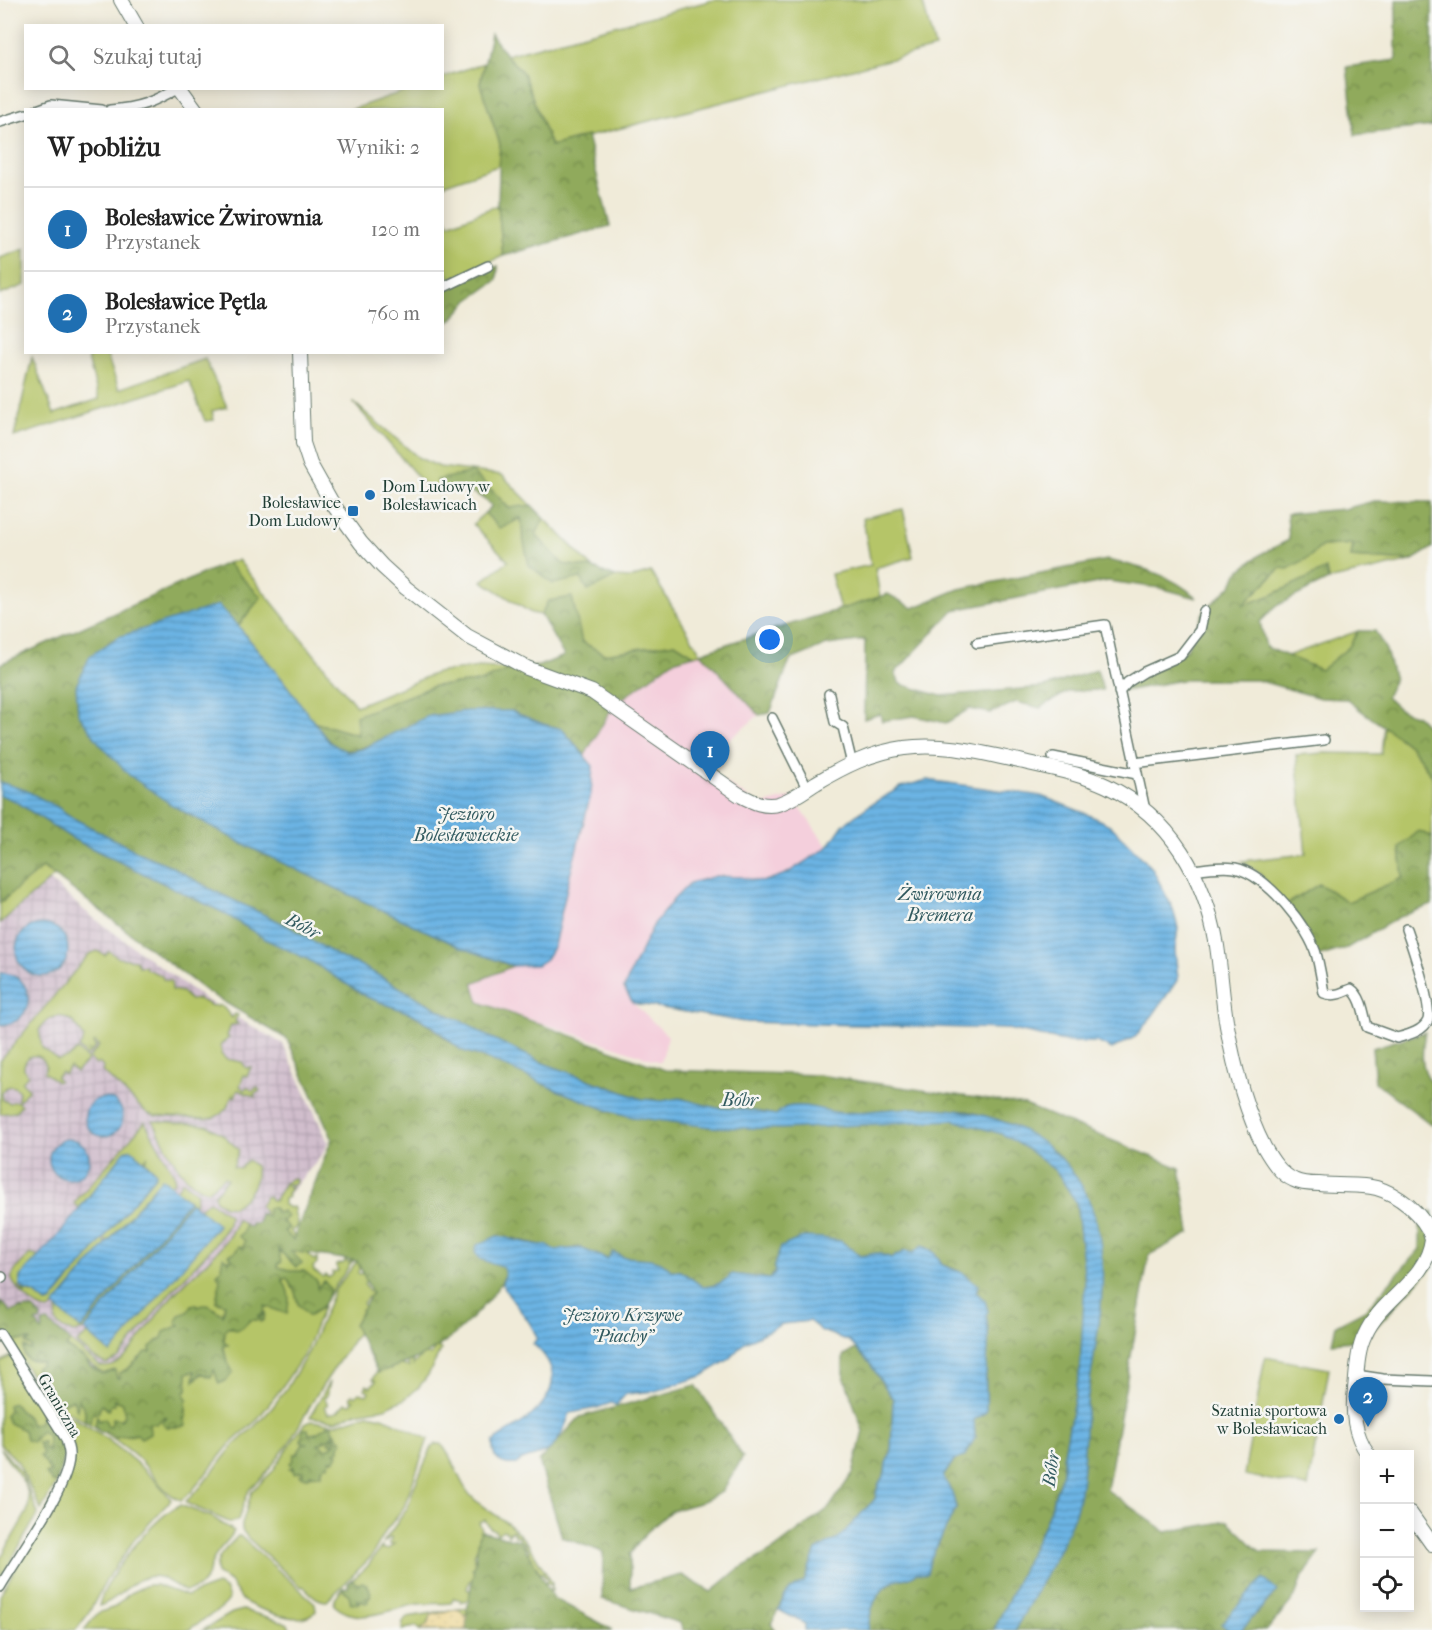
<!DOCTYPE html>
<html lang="pl">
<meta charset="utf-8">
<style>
:root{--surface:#fff;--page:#f6f6f6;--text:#222;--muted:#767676;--line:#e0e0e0;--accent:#1f6fb2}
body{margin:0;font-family:"IM FELL French Canon",serif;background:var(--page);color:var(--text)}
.controls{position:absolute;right:18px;bottom:18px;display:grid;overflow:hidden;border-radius:0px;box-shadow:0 3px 15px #0003}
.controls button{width:54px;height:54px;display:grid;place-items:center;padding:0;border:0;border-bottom:2px solid var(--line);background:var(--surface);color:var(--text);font:30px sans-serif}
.you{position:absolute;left:770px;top:640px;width:21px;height:21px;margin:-15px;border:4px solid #fff;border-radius:50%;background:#1a73e8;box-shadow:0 0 0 9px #1a73e833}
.badge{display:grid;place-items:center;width:39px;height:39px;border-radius:50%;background:var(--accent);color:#fff;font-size:20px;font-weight:700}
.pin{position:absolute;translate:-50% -50px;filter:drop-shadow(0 2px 3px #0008)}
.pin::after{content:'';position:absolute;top:32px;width:21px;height:18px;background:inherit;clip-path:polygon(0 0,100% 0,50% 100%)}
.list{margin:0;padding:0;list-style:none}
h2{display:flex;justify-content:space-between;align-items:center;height:78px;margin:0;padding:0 24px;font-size:26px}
h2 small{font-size:20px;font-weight:400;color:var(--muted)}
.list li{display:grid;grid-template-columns:39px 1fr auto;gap:18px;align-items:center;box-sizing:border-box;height:84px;padding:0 24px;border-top:2px solid var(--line)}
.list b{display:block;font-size:22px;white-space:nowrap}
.list p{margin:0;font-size:20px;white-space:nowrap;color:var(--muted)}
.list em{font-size:20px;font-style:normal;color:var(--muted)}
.icon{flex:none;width:33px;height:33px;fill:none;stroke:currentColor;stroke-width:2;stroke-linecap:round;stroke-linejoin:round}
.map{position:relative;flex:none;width:1432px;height:1630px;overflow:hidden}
.search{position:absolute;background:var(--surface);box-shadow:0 3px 15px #0003;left:24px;top:24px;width:420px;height:66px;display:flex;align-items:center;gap:15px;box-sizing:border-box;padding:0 21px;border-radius:0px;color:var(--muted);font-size:22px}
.panel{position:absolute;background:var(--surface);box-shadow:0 3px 15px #0003;left:24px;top:108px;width:420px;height:246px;border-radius:0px}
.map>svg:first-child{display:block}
</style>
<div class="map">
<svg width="1432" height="1630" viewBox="0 0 1432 1630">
<defs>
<pattern id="industrial-grid" width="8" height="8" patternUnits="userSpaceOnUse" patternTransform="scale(1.5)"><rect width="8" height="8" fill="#d0bdcc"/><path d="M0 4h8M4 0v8" fill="none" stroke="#b2a3b0"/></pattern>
<pattern id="forest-crowns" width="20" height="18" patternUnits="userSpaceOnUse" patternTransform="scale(1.5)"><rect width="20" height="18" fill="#90aa5c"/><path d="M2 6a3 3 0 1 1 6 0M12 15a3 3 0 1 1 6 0" fill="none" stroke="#758c4d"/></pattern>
<pattern id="sand-dots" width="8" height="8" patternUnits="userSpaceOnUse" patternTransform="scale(1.5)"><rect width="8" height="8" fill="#eeda9e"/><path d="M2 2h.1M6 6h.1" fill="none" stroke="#ccbc89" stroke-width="1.8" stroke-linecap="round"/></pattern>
<pattern id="water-rules" width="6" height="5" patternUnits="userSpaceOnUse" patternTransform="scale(1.5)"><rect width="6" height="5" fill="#6cb4e4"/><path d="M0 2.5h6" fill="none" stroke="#5894ba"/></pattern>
</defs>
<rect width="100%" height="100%" fill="#f6f6f2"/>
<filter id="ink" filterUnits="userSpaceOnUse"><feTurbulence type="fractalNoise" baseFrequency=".0167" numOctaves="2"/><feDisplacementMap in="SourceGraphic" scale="12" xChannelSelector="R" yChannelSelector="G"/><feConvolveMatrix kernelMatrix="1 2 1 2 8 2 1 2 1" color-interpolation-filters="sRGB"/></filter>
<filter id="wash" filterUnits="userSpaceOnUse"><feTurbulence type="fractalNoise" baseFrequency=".008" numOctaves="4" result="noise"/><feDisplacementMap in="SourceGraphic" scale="24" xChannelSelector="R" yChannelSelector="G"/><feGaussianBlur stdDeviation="1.35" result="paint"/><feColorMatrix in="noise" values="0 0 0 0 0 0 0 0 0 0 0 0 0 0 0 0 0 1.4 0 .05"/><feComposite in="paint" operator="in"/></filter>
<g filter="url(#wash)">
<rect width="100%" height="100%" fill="#f0ebd9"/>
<!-- built -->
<path fill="#f4cfdc" d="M701,653L759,715L699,765L759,805L792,797L828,847L786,874L762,882L741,877L654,924L632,969L624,988L633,1003L668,1036L661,1062L478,1002L473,983L513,966L537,965L554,946L593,767L585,755L613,706L673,661Z"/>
<!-- industrial -->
<path fill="url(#industrial-grid)" d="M49,880L91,916L206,1000L283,1044L328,1142L322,1155L111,1400L31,1328L16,1343L0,1313V923Z"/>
<!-- green -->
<path fill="#b5c568" stroke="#6a814e" stroke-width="1.5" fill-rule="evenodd" d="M713,0H922L935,48L551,146L523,73L506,55Z
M484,63L480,84L500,144L498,166L443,185L442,110H350L410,89L442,88L443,77Z
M498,205L503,256L450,279L443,261L442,208L449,225Z
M25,249V285L0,295V258Z
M94,353H106L119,389L205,359L227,407L212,411L214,420L205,421L189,381L14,437L32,357L54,414L99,399L87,355Z
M353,402L419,458L440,467L502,475L593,568L615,577L630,578L651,572L701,653L694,655L675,643L604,654L582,642L548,601L541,615L531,613L482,581L508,561L473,524L492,506C468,484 461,490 430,491Z
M903,509L913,557L875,568L880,597L840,610L831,574L871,565L863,518Z
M1353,544L1351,557L1411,561L1328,580L1326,569L1272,595L1242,606L1281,568L1308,558L1322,546Z
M238,560L356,706L436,673L479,667L511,669L480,682L434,686L357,716L359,735L313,722L282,679L238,626L261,597L227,563Z
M1358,631L1349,647L1321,670L1287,656Z
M1384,726L1410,746L1432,776V837L1419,832L1400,847L1403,878L1348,902L1286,905L1260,874L1242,861L1306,854L1296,755L1325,753L1381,754Z
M42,867L54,876L0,923V903Z
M97,951L105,955L109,951L119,958L136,960L139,966H145L146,969L161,975L164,980L171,981L172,990L182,992L190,1000L198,999L212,1006L215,1005L217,1007L219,1005L224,1008L232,1018L235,1014L238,1015L235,1021L238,1024L231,1025L227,1036L229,1038L220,1045L222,1052L221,1054L226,1059L242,1062L246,1068L251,1067L247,1076L244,1075L240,1086L244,1090L247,1087L253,1091L257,1087L260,1091L254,1094L255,1097L238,1090L235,1097L233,1094L228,1106L221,1114L213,1118L206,1119L155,1116L147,1113L102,1071L104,1068L99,1063L96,1065L89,1058L99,1046L95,1042L93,1044L96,1046L91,1052L87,1050L90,1053L87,1056L79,1048L84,1039C75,1016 54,1007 39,1030L42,1048L58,1060L69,1057L77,1050L88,1060L76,1072L70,1067L64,1074L61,1072L56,1077L59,1080L57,1082L44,1072L46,1066C44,1057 37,1054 29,1057C23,1063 22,1069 28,1075L22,1082L29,1089L19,1101L18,1099L19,1092C16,1086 11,1085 5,1088L2,1093L3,1100L9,1103L16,1101L21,1105L15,1112L0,1114V1061L89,954Z
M153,1121L207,1125L222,1134L239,1150L233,1167L240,1168L248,1160L255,1166C260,1182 247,1199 233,1207L225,1206L216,1201L214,1195L227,1179L224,1177L207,1191C178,1182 167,1145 153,1121Z
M145,1122L175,1176L174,1179L175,1180L170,1185L162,1178L108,1242L104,1238L156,1175V1172L145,1161L148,1156L143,1160L132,1150H127L79,1208L74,1203Z
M292,1178L296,1180L294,1183L296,1184H287L288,1188L292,1187L287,1194L288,1197L284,1199V1205L290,1208L293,1207L295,1211L294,1212C297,1219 300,1227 291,1231L297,1242L305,1247L308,1255L314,1260L317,1258V1264L313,1267L314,1271L323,1277L326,1275L328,1278L333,1275L332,1272L338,1271L336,1265L344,1263L345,1260L349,1263L350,1261L355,1258L329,1295L330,1289L323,1281L317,1289L304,1271H293L277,1267L278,1249L288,1248L281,1221L283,1211L267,1217L263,1215L265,1212L260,1206L265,1197L269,1196L272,1201H274L285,1183Z
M183,1181L197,1193L195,1204L191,1203L84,1330C73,1334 61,1331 56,1321L57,1310L58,1309L81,1329L189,1200L176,1190Z
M209,1201L229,1215L228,1225L215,1244L170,1293L119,1358L106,1364L96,1359L77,1343L88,1334L110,1353L218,1225L199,1209Z
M237,1219L247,1226L244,1227L246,1241L243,1248L229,1255L232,1258L228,1261L223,1258V1268L216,1301L225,1304L222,1315L196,1308L188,1312L180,1324L150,1347L151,1352C140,1354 132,1368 119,1373L120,1378C100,1377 97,1367 82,1357C77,1354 71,1350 66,1346L70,1341L100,1366C109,1368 115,1366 122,1360C137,1346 154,1318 168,1301C188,1276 228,1251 237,1219Z
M102,1240L107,1244L77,1289L49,1310C45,1310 44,1310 40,1308C33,1305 10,1284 12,1277C14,1269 25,1260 30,1254L39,1257L20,1277V1286L18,1288L21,1287L19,1289L20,1291L23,1289L22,1292L25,1290L24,1294L27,1291L32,1294L34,1293L46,1303L51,1302Z
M357,1261L362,1268H359L358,1274L368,1273L370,1277L364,1284L369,1291L375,1285L374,1296L368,1297L363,1303L365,1309L361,1310L364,1316H369L317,1394L289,1443L263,1477L249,1490L238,1520L231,1523L186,1503V1501L198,1490L234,1445L254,1427L272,1408L288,1386L309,1351L334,1291Z
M287,1278L295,1292L298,1304L313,1313L321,1309L324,1305L305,1353L280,1390L256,1421L230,1444L192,1491L181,1500C165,1495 153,1474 142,1462C129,1447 75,1412 56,1408L73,1399L76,1408L79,1399L85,1410V1420C95,1413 100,1404 112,1399L123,1403L125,1416L108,1427L104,1419L98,1421L97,1417L95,1426L101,1432C112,1430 121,1438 134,1435C140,1433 143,1427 149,1423C161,1415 172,1418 186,1417L185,1391L187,1389V1373L196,1370L195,1380C206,1368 218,1370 233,1372C224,1357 222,1345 226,1328H242L250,1320H261L264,1314L260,1318L258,1316L282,1279Z
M33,1340L26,1344L32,1347L30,1350L43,1361L41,1365L47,1392H41L10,1341Z
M437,1345L441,1350L428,1375L419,1387L405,1399L385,1408L355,1413L336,1421L310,1417L330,1381L327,1397H324L328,1405L325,1406L328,1414L337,1412L345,1403L351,1404L354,1400H351L350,1396L352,1395L356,1396L359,1393L367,1395L369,1391L365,1389L367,1385L370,1387L376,1381L373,1379L380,1366L391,1369L393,1363L409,1367L407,1362L413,1361V1365L420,1357L417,1348L424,1349L426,1354L431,1355Z
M11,1356C23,1376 45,1399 40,1423L31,1425C28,1415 20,1410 9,1410V1423L24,1430H41L48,1436V1450L44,1449L43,1454L51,1472L46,1473L52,1481L57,1482L41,1510L18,1462L0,1444V1363Z
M1265,1357L1329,1369L1308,1487L1244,1475Z
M54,1412C82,1413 157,1476 171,1500L134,1540L107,1579L88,1614L76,1630H0V1596L72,1465L73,1447Z
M368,1414C390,1417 408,1430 428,1439L404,1507L387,1529L371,1557L327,1601C317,1601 310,1593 303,1586L301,1587L248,1538L242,1530V1524L252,1491L272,1472L304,1424L312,1421L336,1424ZM308,1430L309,1434L317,1433V1445L328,1449L338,1441L334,1458C328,1460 324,1466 321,1471L322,1475L304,1476L303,1471L293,1470C293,1457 300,1453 310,1444Z
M436,1444H441C455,1459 457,1481 471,1496C484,1510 502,1517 515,1530C531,1544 541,1566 552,1583V1591L542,1595L550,1592L551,1584L545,1583L548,1579L544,1577L543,1572L541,1574L534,1563L528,1562L532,1560L527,1554L529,1552L528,1548L524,1546L525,1543L514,1539L519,1540L520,1536H515L514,1532L511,1531L508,1535V1532L503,1530L497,1534L496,1531L490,1528L485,1520L479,1522L484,1534L474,1554L475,1568H472L475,1575L474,1580L469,1581L467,1589L471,1591L470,1599L461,1602V1600L454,1598L451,1603C441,1604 429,1603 418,1604C390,1609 358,1627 334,1605L335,1599L343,1588L344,1591L349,1594L356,1603V1600L363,1601L358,1584L352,1580L367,1567L382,1546V1549H388L395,1543L392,1545L389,1543L391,1541V1537L383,1543L408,1507L414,1487L432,1447Z
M0,1448L21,1472L38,1514L0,1580V1559L27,1512C36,1485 10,1468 0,1448Z
M180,1505L212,1517L234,1531C231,1539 222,1545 217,1553C206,1570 211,1588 185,1591C176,1587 168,1580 159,1577C135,1571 120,1601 99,1606C104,1579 154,1516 180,1505Z
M238,1536H240L315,1603L316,1611C303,1626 267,1612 251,1605L243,1601L230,1582L217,1574C213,1558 228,1547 238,1536Z
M147,1585H156L187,1596L217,1585L225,1589L229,1599C223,1611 199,1620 189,1630H84L98,1613L115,1607L130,1593Z
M472,1607L467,1617L463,1615L459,1609L431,1615L429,1623L420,1630L416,1626L402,1630L403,1622L407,1617Z
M243,1610L284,1622L288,1624L290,1630H203L232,1613Z"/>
<!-- forest -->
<path fill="url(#forest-crowns)" stroke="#587448" stroke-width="1.5" d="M1396,0H1432V126L1355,135L1347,67L1396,60Z
M491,34L506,55L523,73L551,146L587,136L610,226L503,256L498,205L500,144L480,84Z
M498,266L497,280L468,301L451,320L443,326L442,290Z
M472,472L491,489L509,508L531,505L544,518L536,535L563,564L593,568L615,577L588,591L581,578L553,584L529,565L523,538L521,518L500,529L485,513L492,506C472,488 466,490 440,491L437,480Z
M1374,501L1432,502V548L1411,561L1351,557L1353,544L1322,546L1308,558L1288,569L1280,568L1243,605L1272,595L1326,569L1328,580L1276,606L1260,622L1266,647L1321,670L1349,647L1358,631H1375L1386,650L1394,680L1386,697L1399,709L1417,716L1432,731V776C1425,766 1418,753 1409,745C1389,728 1366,717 1347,699L1320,698L1257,680H1182L1119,692L1187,649L1204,611L1232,585L1237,573L1261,554L1289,540L1287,514L1344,509Z
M1107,560C1141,567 1171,574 1197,598L1160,588L1108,581L954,610L895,673L900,684L941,696L1045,687L1097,670L1103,690L1069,691L1040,708L1016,702L991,713L969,709L946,723L914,716L882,721L880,714L864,719L865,640L827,645L790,660L770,713L759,715L701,653C762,631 826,615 888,594L913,608L959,589Z
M227,563L261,597L238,626L218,606L172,805L245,845L460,947L513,966L473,983L479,1002L665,1070L818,1075L1025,1105L1180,1168L1190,1233L1149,1255L1107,1490L1166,1532L1228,1521L1260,1552L1320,1553L1301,1579L1295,1597L1267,1630H1241L1277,1592L1222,1624L1228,1630H1015L1084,1427L1101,1295L1091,1206L1087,1196L1068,1167L1055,1152L1010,1124L968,1111L913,1108L844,1113L814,1110L799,1106L785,1107L776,1115L741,1109L717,1108L678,1099L662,1101L642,1099L543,1063L483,1034L358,964L348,962L331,953L286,925L212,890L169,865L144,855L73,818L59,808L0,782V664Z
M572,597L582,642L604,654L675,643L694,655L673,661L613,706L585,755L562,729L543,724L511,711L381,740C344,757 338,754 313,722L358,735L356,716L434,686L480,682L511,669L539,666L564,656L541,615L548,601Z
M0,794L15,801L73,839L222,912L310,960L367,997L415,1015L461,1050L491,1060L557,1090L607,1110L633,1117L953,1120L1002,1133L1026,1148L1057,1172L1076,1202L1086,1281L1080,1370L1063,1458V1472L1046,1520L994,1630H868C870,1610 875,1591 894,1581C903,1577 907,1581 916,1573H927L930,1560L956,1508L952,1492L943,1477L954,1460L975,1438L974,1420L986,1412C987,1399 985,1387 986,1374C987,1338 994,1319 971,1285C969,1282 966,1276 963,1274C958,1269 948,1267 942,1265C937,1254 933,1250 922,1246L913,1253L905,1251L892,1258L877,1253L860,1256L841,1241L803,1237L769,1279L732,1274C723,1283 716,1286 703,1287L681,1271L671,1270L661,1262L650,1259L623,1257L613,1252L608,1259L580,1248L554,1250L547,1245H540L514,1238L480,1259L503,1267L505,1275C495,1297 456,1337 434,1349C417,1360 396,1366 378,1373L354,1325L372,1293L357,1261L291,1251L302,1263L296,1267L279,1250L281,1263H278V1267L293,1271H304L317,1281V1288L324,1281L330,1289C326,1305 321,1307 309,1316L298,1304L295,1292L287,1278L282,1279C290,1292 290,1299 287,1314L265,1306L264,1312L258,1316L260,1318L265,1313L264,1320L260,1322V1320H250L242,1328L235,1330L232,1327L226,1328L223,1340L228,1345H223L226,1360L233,1372L227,1380L219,1384L214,1370L211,1377L201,1373L194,1381L195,1371L187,1373V1390L185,1391V1396L188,1400L186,1401V1418H183L186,1425L181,1427H166L162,1422L167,1417L164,1416L157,1424L149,1423L150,1433L141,1438L137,1434L119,1436L116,1438L107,1432H101L95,1426L97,1415L99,1421L105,1418L108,1427L111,1426L113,1418L121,1420L125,1416L123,1403L113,1399L115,1405H111L108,1410L101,1404L99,1412L93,1414L89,1423L85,1420V1410L79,1400L77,1410L73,1399L52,1409L41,1392L47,1391L44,1382L34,1376L36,1367L41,1365L42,1362L28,1360L24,1355V1347L31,1350L32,1347L26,1343L31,1340L10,1341L0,1327V1303L2,1306V1302L11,1312L21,1308L23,1310L25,1308L33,1309L41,1317L40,1321H37L35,1323L38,1324L41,1331L43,1328L42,1323L48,1322L70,1341L66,1347L84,1358L90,1366L102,1374L115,1370L117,1378H120L119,1373L127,1370L146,1352H151L150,1347L162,1338L164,1332L180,1325L176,1322L179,1315L188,1312L192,1305L196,1304L197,1307C208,1301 214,1309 223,1315L225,1304L216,1302L220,1280L217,1274L223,1268L221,1266L223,1257L229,1261L232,1258L229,1255L236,1251L239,1246L243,1248L245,1241L238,1236L243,1232L244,1226L251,1227V1223H258L260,1213L267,1217L268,1208H274L277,1213L283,1211L287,1217L282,1221L289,1228L284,1231L293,1240L332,1138L287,1039L207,992L43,867L0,903Z
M1419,831L1432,837V905L1399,917L1347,948L1317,957L1286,905L1319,884L1348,902L1403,878L1400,847Z
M1425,1032C1422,1050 1419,1068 1432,1083V1125L1375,1082L1372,1048Z
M1432,1211V1267L1364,1340L1332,1343L1336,1325L1365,1310L1420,1249V1227Z
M856,1349L871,1365L893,1399L891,1453L886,1463L885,1473L878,1485L875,1499L838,1539L816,1550L804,1582C781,1590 782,1605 771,1624L775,1630H683L680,1623L602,1599L603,1552L562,1537L539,1461L580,1417L696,1385L743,1457L722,1492L699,1503L671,1511L647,1532L630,1554V1588L682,1575L711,1592L737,1570L773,1550L829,1508L853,1473L863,1431L843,1373V1356Z
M14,1403C19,1414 27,1413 31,1425L40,1422L42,1414L41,1404L61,1438L65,1454L57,1482H52L46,1474L51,1472L40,1456L43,1454L38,1443L43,1442L44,1449L48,1450V1436L41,1430L33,1442L26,1440L24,1430L9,1423L5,1415L9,1410L8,1405Z
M329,1425H332L333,1435L330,1438H334L335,1432L338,1438L335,1439L333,1443H329V1439L324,1440L325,1441L318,1445L328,1449L340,1439L343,1441L339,1446V1450L335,1453L338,1454L335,1460H330L329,1466L325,1465L324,1468L322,1469V1475L310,1474L309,1477H302L300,1475L303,1474V1471L294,1473L293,1470L289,1469V1468H294L290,1463L293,1460L294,1454H297L303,1444H309L301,1442L303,1429H308L309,1434H315Z
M480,1531L521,1541L553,1598L613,1630H464Z
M352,1580L358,1584L362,1582C369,1584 372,1592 370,1598L367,1599L368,1602L365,1603L357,1600L359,1603L351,1604L349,1595L344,1591L343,1588L348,1587V1583Z"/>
<!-- sand -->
<path fill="url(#sand-dots)" stroke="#868c69" stroke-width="1.5" d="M459,1609L467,1617L466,1630H420L429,1623L431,1615Z"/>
<!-- water -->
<path fill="url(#water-rules)" stroke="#46788c" stroke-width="1.5" d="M218,605L238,626L282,679L329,742L347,752L362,749L428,716L467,711H511L543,724L562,729L593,766L591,794L568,883L554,946L546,959L537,965L513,966L460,947L245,845L172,805L129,775L99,743L78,713L76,686L90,656L118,637Z
M927,780L1041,796L1082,812L1110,825L1152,868L1173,909L1178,928L1175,950L1178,979L1153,1015L1135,1037L1112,1049L1097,1042H1069L1008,1029L745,1022L633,1003L624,988L632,969L654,924L674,899L690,883L716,876L741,877L762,882L786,874L828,847L843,825L870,805L901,787Z
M0,782L25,790L57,807L73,818L144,855L169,865L212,890L286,925L343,959L358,964L450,1016L468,1024L483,1034L543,1063L642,1099L662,1101L679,1098L717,1108L741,1109L776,1115C779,1112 783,1108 787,1107C805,1102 827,1113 845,1113C868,1112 891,1108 913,1108C1013,1106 1096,1152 1102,1260C1105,1302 1094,1353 1088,1395C1083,1431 1086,1480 1075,1513C1060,1554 1035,1592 1015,1630H994L1046,1520L1063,1472V1458L1080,1370L1085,1281L1077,1207L1076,1202L1057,1172L1026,1148L1002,1134L953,1120L781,1129L711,1127L633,1117L607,1110L557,1090L491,1060L461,1050L434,1027L415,1015L367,997L309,960L267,940L222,912L73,839L15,801L0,795Z
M16 950a26 26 0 1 1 52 0a26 26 0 1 1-52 0Z
M0,973C38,973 37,1025 0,1025Z
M85 1117a19 19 0 1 1 38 0a19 19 0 1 1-38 0Z
M49 1159a20 20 0 1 1 40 0a20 20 0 1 1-40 0Z
M131,1149L156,1172V1175L51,1302L46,1303L34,1293L27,1291L20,1286V1277L60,1233L125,1151Z
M162,1178L189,1201L81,1329L54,1306Z
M191,1202L218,1225L111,1353L84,1330Z
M497,1236C513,1238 531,1246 547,1245L554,1250L580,1248L607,1259L613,1252L623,1257L650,1259L661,1262L671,1270L681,1271L703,1287C716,1286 723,1283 732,1274L769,1279L775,1274L774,1265L781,1247L803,1237L822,1238L841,1241L860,1256L877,1253L892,1258L905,1251L913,1253L922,1246C933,1250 937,1254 942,1265L963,1273L978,1285L976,1292L985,1301L988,1311L986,1315C990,1337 988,1351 986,1373C985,1386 987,1398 986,1412L974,1420L975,1438L964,1457L954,1460L943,1477L952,1492L956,1508L930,1560L927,1574L916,1573C907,1581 903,1577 894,1581C875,1591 870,1610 868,1630H805V1624L779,1610C783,1595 789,1588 804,1582L816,1550L838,1539L875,1499L878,1485L885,1473L886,1463L891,1453L893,1399L871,1365L849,1341L822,1331L809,1321L782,1324L745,1342L728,1360L702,1376L655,1391L626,1394L616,1405L611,1403L597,1408L570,1413C566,1425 558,1444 547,1451C538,1457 523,1456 516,1464C500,1466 491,1458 493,1442C505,1432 520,1426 532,1415C558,1391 560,1367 533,1344L537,1338C529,1315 512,1306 502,1283L505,1275L503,1267L480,1259L475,1252L477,1245Z
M1263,1578L1277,1591L1241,1630H1228L1221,1624Z"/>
</g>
<g filter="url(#ink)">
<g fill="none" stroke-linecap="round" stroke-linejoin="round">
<defs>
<path id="street" d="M37,110L51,105L102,110
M110,110C139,108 153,102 178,88
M0,122L26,114
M442,288L488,266
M977,643L1105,625L1145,810
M1119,692L1128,682L1144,672L1180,656L1200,630L1204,611
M829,694L835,722L843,727L852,764
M772,718L807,788
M1053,757L1137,774
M1134,763L1324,740
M1194,870C1208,868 1221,866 1235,868C1266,874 1310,928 1317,957C1320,969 1322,981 1324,993C1334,997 1342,993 1351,989C1362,996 1364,1015 1367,1027L1397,1038C1408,1035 1424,1031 1428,1020C1432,1005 1412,946 1406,929
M0,1278L2,1277
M0,1334L66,1439C67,1445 70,1451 69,1457C68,1489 17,1557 0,1587
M1356,1375L1383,1379L1432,1381"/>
<path id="secondary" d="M121,0L136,26
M180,88L196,110
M300,352L303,443L310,464L332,503L361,543L382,566L406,588L467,636L527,668L592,692L738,794C751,801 765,809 781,803C793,799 805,790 816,783C843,767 872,752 904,748C944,742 986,754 1024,762C1052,769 1080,773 1107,786C1171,817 1205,877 1217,946C1221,972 1222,999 1227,1026C1234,1066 1245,1110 1264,1147C1271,1159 1280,1174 1294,1180C1301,1184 1311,1184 1319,1184C1357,1188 1375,1178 1409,1206C1419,1215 1428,1225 1432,1238
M1368,1454C1354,1434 1352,1413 1355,1389C1357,1371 1357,1351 1365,1335C1381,1298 1427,1281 1432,1239
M1410,1513L1432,1544"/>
</defs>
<!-- street casing -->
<use href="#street" stroke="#687a6e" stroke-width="12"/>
<!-- secondary casing -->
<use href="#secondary" stroke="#687a6e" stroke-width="16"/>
<!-- street -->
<use href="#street" stroke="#fff" stroke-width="9"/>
<!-- secondary -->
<use href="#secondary" stroke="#fff" stroke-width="14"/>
</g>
</g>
<!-- markers -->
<g fill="#1f6fb2" stroke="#f6f6f2" stroke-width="2">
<circle cx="370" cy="495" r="6"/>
<rect x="347" y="505" width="12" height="12" rx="3"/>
<circle cx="1339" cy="1419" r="6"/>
</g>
<g text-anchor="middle" stroke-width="5" stroke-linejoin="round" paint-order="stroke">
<!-- poi labels -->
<g font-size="16" fill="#1f3d34" stroke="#f6f6f2" text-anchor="end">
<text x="382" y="492" text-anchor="start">Dom Ludowy w<tspan x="382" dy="18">Bolesławicach</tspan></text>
<text x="341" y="508">Bolesławice<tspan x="341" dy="18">Dom Ludowy</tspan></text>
<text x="1327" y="1416">Szatnia sportowa<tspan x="1327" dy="18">w Bolesławicach</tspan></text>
</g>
<!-- street labels -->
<g font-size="16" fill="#1f3d34" stroke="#f6f6f2">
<text transform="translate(60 1405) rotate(60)" y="6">Graniczna</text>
</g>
<!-- water labels -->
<g font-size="18" font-style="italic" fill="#325b60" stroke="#f6f6f2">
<text x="466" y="820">Jezioro<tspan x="466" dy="21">Bolesławieckie</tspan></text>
<text x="940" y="900">Żwirownia<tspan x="940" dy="21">Bremera</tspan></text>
<text transform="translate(303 926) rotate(28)" y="6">Bóbr</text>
<text x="740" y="1106">Bóbr</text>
<text x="622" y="1321">Jezioro Krzywe<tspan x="622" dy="21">"Piachy"</tspan></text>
<text transform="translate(1051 1469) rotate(-82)" y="6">Bóbr</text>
</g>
</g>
</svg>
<div class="controls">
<button>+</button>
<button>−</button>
<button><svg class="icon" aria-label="locate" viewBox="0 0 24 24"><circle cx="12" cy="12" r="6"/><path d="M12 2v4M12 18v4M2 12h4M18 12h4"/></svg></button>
</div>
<div class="you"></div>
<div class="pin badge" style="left:710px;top:781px">1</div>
<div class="pin badge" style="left:1368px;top:1427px">2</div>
<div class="search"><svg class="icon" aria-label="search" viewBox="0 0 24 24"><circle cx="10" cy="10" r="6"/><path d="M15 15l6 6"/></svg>Szukaj tutaj</div>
<section class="panel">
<h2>W pobliżu<small>Wyniki: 2</small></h2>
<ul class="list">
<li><span class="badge">1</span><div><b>Bolesławice Żwirownia</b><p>Przystanek</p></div><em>120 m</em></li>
<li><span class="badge">2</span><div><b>Bolesławice Pętla</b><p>Przystanek</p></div><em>760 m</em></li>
</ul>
</section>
</div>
